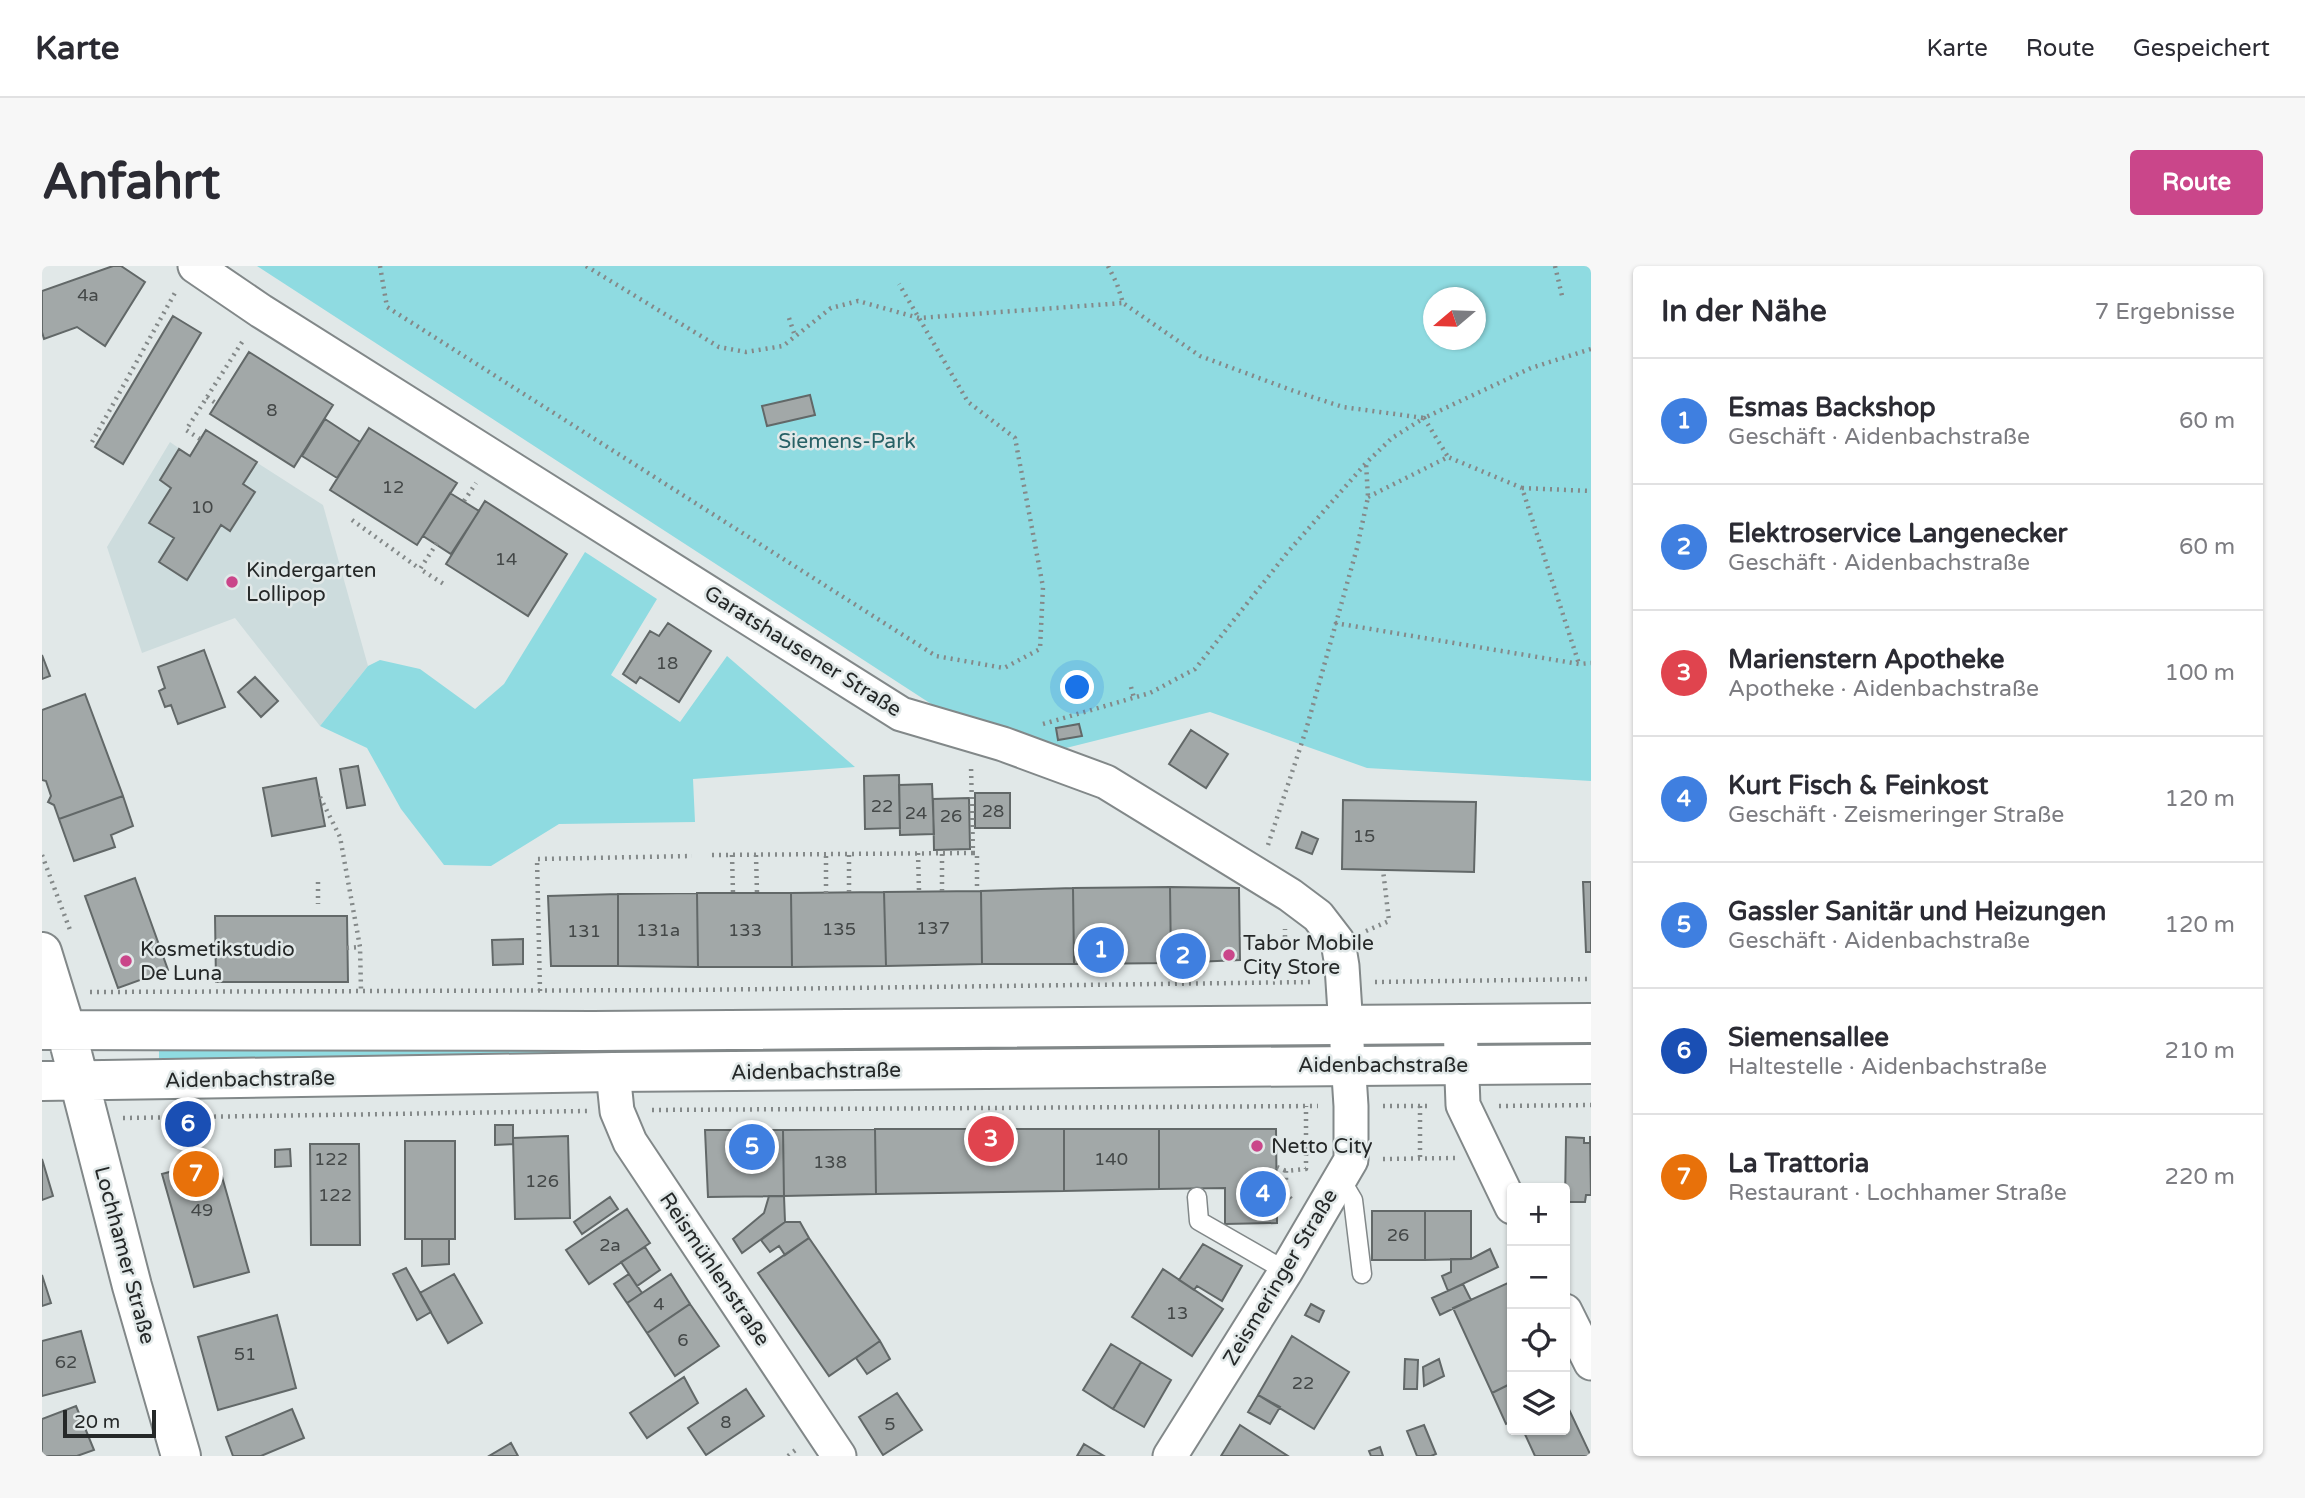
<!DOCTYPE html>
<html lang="de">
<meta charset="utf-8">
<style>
:root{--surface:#fff;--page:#f7f7f7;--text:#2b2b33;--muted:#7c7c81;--line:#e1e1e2;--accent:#ca468a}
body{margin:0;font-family:"Varela Round",sans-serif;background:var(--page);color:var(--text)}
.controls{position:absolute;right:21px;bottom:21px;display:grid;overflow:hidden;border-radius:7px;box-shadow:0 2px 5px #0004}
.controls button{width:63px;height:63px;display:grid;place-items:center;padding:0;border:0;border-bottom:2px solid var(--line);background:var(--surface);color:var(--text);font:35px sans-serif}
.compass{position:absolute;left:1381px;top:21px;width:63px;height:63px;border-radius:50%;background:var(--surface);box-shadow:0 2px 5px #0004;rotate:251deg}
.scale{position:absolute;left:21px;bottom:18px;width:93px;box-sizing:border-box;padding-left:7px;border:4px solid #252828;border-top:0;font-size:19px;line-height:24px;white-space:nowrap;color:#252828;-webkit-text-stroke:5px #e1e8e8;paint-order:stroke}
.you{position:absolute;left:1036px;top:422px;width:24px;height:24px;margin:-18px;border:5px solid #fff;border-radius:50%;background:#1a73e8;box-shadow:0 0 0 10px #1a73e833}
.badge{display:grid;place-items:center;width:46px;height:46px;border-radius:50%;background:var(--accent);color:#fff;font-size:23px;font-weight:700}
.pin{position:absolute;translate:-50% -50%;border:4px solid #fff;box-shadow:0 2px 7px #0006}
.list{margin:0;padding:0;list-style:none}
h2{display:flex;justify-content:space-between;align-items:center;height:91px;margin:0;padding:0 28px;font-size:30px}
h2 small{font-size:23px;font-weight:400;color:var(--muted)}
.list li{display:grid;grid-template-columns:46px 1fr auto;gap:21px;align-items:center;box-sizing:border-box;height:126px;padding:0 28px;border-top:2px solid var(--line)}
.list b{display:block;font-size:26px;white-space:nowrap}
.list p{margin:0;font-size:23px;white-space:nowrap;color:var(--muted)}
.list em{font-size:23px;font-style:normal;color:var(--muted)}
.icon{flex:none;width:38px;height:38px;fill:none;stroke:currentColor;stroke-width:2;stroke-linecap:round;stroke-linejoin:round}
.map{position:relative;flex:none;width:1549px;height:1190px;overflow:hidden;border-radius:7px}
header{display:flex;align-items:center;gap:42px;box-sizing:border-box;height:98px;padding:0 35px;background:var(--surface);border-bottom:2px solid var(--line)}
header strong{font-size:33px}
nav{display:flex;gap:38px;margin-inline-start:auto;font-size:24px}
.intro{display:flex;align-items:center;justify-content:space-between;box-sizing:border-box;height:168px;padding:0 42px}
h1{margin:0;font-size:49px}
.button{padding:18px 32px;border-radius:7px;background:var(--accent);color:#fff;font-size:24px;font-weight:700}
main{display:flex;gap:42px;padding:0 42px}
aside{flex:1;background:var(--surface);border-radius:7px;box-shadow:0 2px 5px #0004}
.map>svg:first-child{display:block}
</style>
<header>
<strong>Karte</strong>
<nav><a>Karte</a><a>Route</a><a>Gespeichert</a></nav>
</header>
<div class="intro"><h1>Anfahrt</h1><a class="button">Route</a></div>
<main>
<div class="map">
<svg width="1549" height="1190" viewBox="0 0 1549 1190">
<rect width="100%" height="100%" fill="#e1e8e8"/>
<!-- built -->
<path fill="#cddcdd" d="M164,164L281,239L326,400L278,460L193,352L100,387L65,281L128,176L148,190Z"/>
<!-- green -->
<path fill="#8fdbe1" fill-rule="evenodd" d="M215,0H1549V515L1325,502L1168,446L1024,482L975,470L900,445ZM1392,32H1434V74H1392Z
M543,286L615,333L569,409L638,456L685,390L813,501L651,513L653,556L517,558L449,600L402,599L359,543L325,482L278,460L326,400L338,394L378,403L433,443L462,418Z
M1264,774V784L656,787V778Z
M639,778V788L117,795V784Z"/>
<!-- building -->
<path fill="#a2a8a8" stroke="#626868" stroke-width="2" d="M71,0H79L103,16L63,80L35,61L2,73L0,66V25Z
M131,50L159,67L81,198L53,181Z
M207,86L291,139L252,201L168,148Z
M768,129L773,149L725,160L720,140Z
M283,153L318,176L295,212L260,190Z
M327,162L415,217L375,279L288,224Z
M164,164L215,196L201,218L213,226L188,265L179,259L145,314L117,296L132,272L107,257L129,222L118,214L137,183L148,190Z
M408,227L437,245L409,288L381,270Z
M443,235L525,288L486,350L404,298Z
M626,357L669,385L637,436L598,411L594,417L581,408L608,365L617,370Z
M162,384L183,441L136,458L129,439L123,441L117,425L123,422L116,401Z
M0,389L8,410L0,413Z
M213,411L236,435L219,451L196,426Z
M43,428L81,530L17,553L12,539L6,536L9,530L4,515L0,514V444Z
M1037,458L1040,470L1016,474L1014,462Z
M1149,464L1186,488L1164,522L1127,498Z
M316,500L323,539L305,542L298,503Z
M857,509L858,562L823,563L822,510Z
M274,512L283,560L230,570L221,522Z
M890,518L892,568L858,569L857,519Z
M933,527H968V562H933Z
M81,530L91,560L69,569L73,581L32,595L17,553Z
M927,532L928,583L892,584L891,533Z
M1301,534L1434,536L1432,606L1300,603Z
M1260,566L1276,573L1270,588L1254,582Z
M93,612L126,704L76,722L43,630Z
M1541,616H1549V686H1544Z
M1128,621L1197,622L1198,694L1129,697Z
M1128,621L1129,697L1032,698L1031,622Z
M1031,622L1032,698H940L939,625Z
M939,625L940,698L844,700L842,626Z
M842,626L844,700L750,701L749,627Z
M655,627L656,701L576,700V628Z
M655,627H749L750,701H656Z
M576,628V700H509L506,630Z
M173,650H305L306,716H174Z
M481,673V698L451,699L450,674Z
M453,859H471V878L453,879Z
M833,863L834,928L742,930L741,864Z
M833,863H1022V925L834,928Z
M1022,863H1117V923L1022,925Z
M1117,863H1234L1235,957L1183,958V922L1117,923Z
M663,864H741L742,930L666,931Z
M526,870L528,952L473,953L471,872Z
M1548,870L1549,929H1544L1543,936H1523L1524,871L1542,872V877H1548Z
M363,875H413V973H363Z
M268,878H317L318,979H269Z
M248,883L249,900L233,901V884Z
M0,893L11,930L0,934Z
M175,893L207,1006L152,1021L120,908Z
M727,930H742L743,956L700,987L691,973L722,947Z
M568,931L576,943L540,968L532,956Z
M585,943L608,977L547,1018L524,984Z
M1330,945H1383V994H1330Z
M1383,945H1429V993L1383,994Z
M743,956H758L767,972L743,989L737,980L728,986L719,974Z
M767,972L838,1075L787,1110L716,1007Z
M380,973H407V998L380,1000Z
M1161,978L1200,1000L1180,1035L1155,1020L1152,1024L1137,1014Z
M603,981L618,1004L595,1020L579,996Z
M1448,983L1456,1001L1406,1025L1400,1010L1409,1006V993H1429Z
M364,1002L389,1046L375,1054L351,1008Z
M1121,1003L1181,1043L1150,1090L1090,1051Z
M412,1008L440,1057L406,1077L378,1027Z
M587,1008L600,1027L585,1037L572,1018Z
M629,1008L648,1038L605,1067L585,1037Z
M0,1009L9,1037L0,1040Z
M1468,1016L1470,1021V1117L1450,1127L1411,1042Z
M1421,1018L1429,1034L1398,1049L1390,1032Z
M648,1038L677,1080L633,1110L605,1067Z
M1269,1038L1282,1045L1277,1056L1263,1049Z
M235,1049L254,1122L176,1144L156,1071Z
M39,1065L53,1116L0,1130V1075Z
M1250,1070L1307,1106L1272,1163L1216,1129Z
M838,1075L848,1093L825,1108L814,1092Z
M1069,1078L1099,1096L1071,1143L1041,1124Z
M1363,1093L1376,1094L1375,1123H1362Z
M1397,1093L1402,1110L1382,1120L1381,1101Z
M1099,1096L1129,1114L1102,1161L1071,1143Z
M642,1111L656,1137L605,1172L588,1147Z
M1470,1117V1155L1464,1158L1450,1127Z
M704,1123L722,1150L664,1189L646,1162Z
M855,1127L880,1164L841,1189L817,1151Z
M1216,1129L1238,1141L1228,1158L1206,1146Z
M1523,1135L1549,1190H1493L1481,1164H1523Z
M34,1140L52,1184L35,1190H0V1153Z
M250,1143L262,1172L219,1190H191L184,1171Z
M1198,1159L1246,1190H1179Z
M1382,1159L1394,1188L1389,1190H1375L1365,1165Z
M469,1177L476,1190H447Z
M1042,1178L1062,1190H1035Z
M1338,1181L1341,1190H1329L1327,1185Z"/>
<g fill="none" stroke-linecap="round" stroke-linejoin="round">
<defs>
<path id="lane" d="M1298,912L1311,934L1320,1008
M1155,931L1157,955L1244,1005"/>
<path id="street" d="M153,0L219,45L859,448L961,478L1064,516L1248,629L1276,650L1296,676L1300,700L1309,840V894L1244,1005L1128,1190
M1418,758L1421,839L1470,941
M571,806L575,845L588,876L797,1190
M1523,1045L1549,1097"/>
<path id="secondary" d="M0,686L24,764L90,1020L139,1190
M0,764L551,765L1549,757
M0,815L571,806L1549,798"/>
</defs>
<!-- lane casing -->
<use href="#lane" stroke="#828889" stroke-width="21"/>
<!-- street casing -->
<use href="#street" stroke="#828889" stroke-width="37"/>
<!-- secondary casing -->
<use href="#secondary" stroke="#828889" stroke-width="42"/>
<!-- path -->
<path stroke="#848989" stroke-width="4.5" stroke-dasharray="2 5" stroke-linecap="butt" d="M338,0L345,41L894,390L962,402L998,383L1001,321L973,172L926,136L857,18
M544,0L677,81L704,86L741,80L789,42L816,35L877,52L1081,37
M1066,0L1075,18L1081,37L1158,90L1249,124L1301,141L1382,152L1489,102L1549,83
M1513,0L1521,34
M747,52L752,67
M165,131L175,138
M158,173L144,164L202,73
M50,176L134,25
M1480,222L1549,225
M1326,231L1406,191L1480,222L1537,398
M422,235L434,217
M310,254L378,303
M395,277L378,303L405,320
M1293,357L1537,398L1549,397
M1089,421L1092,432
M1001,458L1108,427L1153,403L1245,287L1324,197L1350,172L1382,152L1406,191
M278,531L298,571L318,681L319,724
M1226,579L1264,464L1315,282L1326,231L1324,197
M876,587L877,625
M931,587H935V625
M0,589L28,664
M670,589L931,587L929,500
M690,589L691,627
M714,589L715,627
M276,616V638
M900,625V587
M807,626V588
M784,627V588
M1324,665L1347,655L1341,604
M1243,678V663
M305,682L318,681
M1333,716L1549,713
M498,725L495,593L650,590
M48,726L647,724L1272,716
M1341,840H1388
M1378,840V892
M1457,840L1549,839
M610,844L1276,840
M81,852L545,845
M136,852L147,900
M1341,893L1413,892
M1235,901L1244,905
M1249,933L1244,927V905L1264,903V840
M746,1190L756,1182"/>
<!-- lane -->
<use href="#lane" stroke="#fff" stroke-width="18"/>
<!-- street -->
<use href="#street" stroke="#fff" stroke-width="33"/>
<!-- secondary -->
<use href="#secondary" stroke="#fff" stroke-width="38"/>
</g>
<!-- markers -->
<g fill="#ca468a" stroke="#e1e8e8" stroke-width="2.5">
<circle cx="190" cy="316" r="7"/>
<circle cx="1187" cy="689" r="7"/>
<circle cx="84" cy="695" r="7"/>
<circle cx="1215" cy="880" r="7"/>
</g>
<g text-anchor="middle" stroke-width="5" stroke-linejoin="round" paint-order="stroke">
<!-- number labels -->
<g font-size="18" fill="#444848">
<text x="46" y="35">4a</text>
<text x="230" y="150">8</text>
<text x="351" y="227">12</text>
<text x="160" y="247">10</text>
<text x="464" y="299">14</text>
<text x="625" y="403">18</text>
<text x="840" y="546">22</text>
<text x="951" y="551">28</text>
<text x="874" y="553">24</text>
<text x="909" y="556">26</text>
<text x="1322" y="576">15</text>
<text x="891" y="668">137</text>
<text x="797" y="669">135</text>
<text x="616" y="670">131a</text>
<text x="703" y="670">133</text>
<text x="542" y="671">131</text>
<text x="289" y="899">122</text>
<text x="1069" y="899">140</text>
<text x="788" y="902">138</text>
<text x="500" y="921">126</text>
<text x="293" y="935">122</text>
<text x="160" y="950">49</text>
<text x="1356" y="975">26</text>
<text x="568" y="985">2a</text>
<text x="617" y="1044">4</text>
<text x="1135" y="1053">13</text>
<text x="641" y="1080">6</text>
<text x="203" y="1094">51</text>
<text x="24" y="1102">62</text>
<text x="1261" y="1123">22</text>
<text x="684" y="1162">8</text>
<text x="848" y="1164">5</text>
</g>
<!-- park labels -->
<g font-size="21" fill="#276166" stroke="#e1e8e8">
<text x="805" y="182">Siemens-Park</text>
</g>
<!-- poi labels -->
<g font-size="21" fill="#252828" stroke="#e1e8e8" text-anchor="start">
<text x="204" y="311">Kindergarten<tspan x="204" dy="24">Lollipop</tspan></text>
<text x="1201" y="684">Tabor Mobile<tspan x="1201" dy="24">City Store</tspan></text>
<text x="98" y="690">Kosmetikstudio<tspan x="98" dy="24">De Luna</tspan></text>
<text x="1229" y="887">Netto City</text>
</g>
<!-- street labels -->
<g font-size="21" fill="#252828" stroke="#e1e8e8">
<text transform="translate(761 385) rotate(32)" y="7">Garatshausener Straße</text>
<text x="1341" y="806">Aidenbachstraße</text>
<text transform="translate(774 805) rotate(-1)" y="7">Aidenbachstraße</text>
<text transform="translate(208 813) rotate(-1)" y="7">Aidenbachstraße</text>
<text transform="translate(83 989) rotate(75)" y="7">Lochhamer Straße</text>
<text transform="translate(673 1003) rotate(56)" y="7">Reismühlenstraße</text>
<text transform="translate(1238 1011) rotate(-59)" y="7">Zeismeringer Straße</text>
</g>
</g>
</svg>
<div class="controls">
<button>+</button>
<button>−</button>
<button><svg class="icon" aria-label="locate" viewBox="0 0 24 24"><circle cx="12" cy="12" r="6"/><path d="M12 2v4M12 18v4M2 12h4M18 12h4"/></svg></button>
<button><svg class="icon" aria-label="layers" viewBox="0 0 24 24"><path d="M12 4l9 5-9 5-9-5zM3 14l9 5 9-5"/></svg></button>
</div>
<svg class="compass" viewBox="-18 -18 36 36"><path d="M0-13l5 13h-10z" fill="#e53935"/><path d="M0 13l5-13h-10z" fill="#7c7c81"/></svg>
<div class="scale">20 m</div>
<div class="you"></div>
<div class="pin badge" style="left:1059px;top:684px;background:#3f7fe0">1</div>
<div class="pin badge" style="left:1141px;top:690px;background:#3f7fe0">2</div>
<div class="pin badge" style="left:949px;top:873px;background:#e0444e">3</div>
<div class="pin badge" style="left:1221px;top:928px;background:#3f7fe0">4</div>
<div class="pin badge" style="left:710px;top:881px;background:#3f7fe0">5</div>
<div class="pin badge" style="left:146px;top:858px;background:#1a4fb4">6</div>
<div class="pin badge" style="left:154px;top:908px;background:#e8710a">7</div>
</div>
<aside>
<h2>In der Nähe<small>7 Ergebnisse</small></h2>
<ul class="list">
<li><span class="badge" style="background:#3f7fe0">1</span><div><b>Esmas Backshop</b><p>Geschäft · Aidenbachstraße</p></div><em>60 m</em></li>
<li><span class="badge" style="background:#3f7fe0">2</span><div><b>Elektroservice Langenecker</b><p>Geschäft · Aidenbachstraße</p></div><em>60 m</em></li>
<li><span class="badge" style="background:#e0444e">3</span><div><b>Marienstern Apotheke</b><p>Apotheke · Aidenbachstraße</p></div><em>100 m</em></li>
<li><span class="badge" style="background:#3f7fe0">4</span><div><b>Kurt Fisch &amp; Feinkost</b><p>Geschäft · Zeismeringer Straße</p></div><em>120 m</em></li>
<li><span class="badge" style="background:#3f7fe0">5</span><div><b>Gassler Sanitär und Heizungen</b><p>Geschäft · Aidenbachstraße</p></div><em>120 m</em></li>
<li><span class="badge" style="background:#1a4fb4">6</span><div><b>Siemensallee</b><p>Haltestelle · Aidenbachstraße</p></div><em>210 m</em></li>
<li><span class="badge" style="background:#e8710a">7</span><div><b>La Trattoria</b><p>Restaurant · Lochhamer Straße</p></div><em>220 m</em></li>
</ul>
</aside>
</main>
